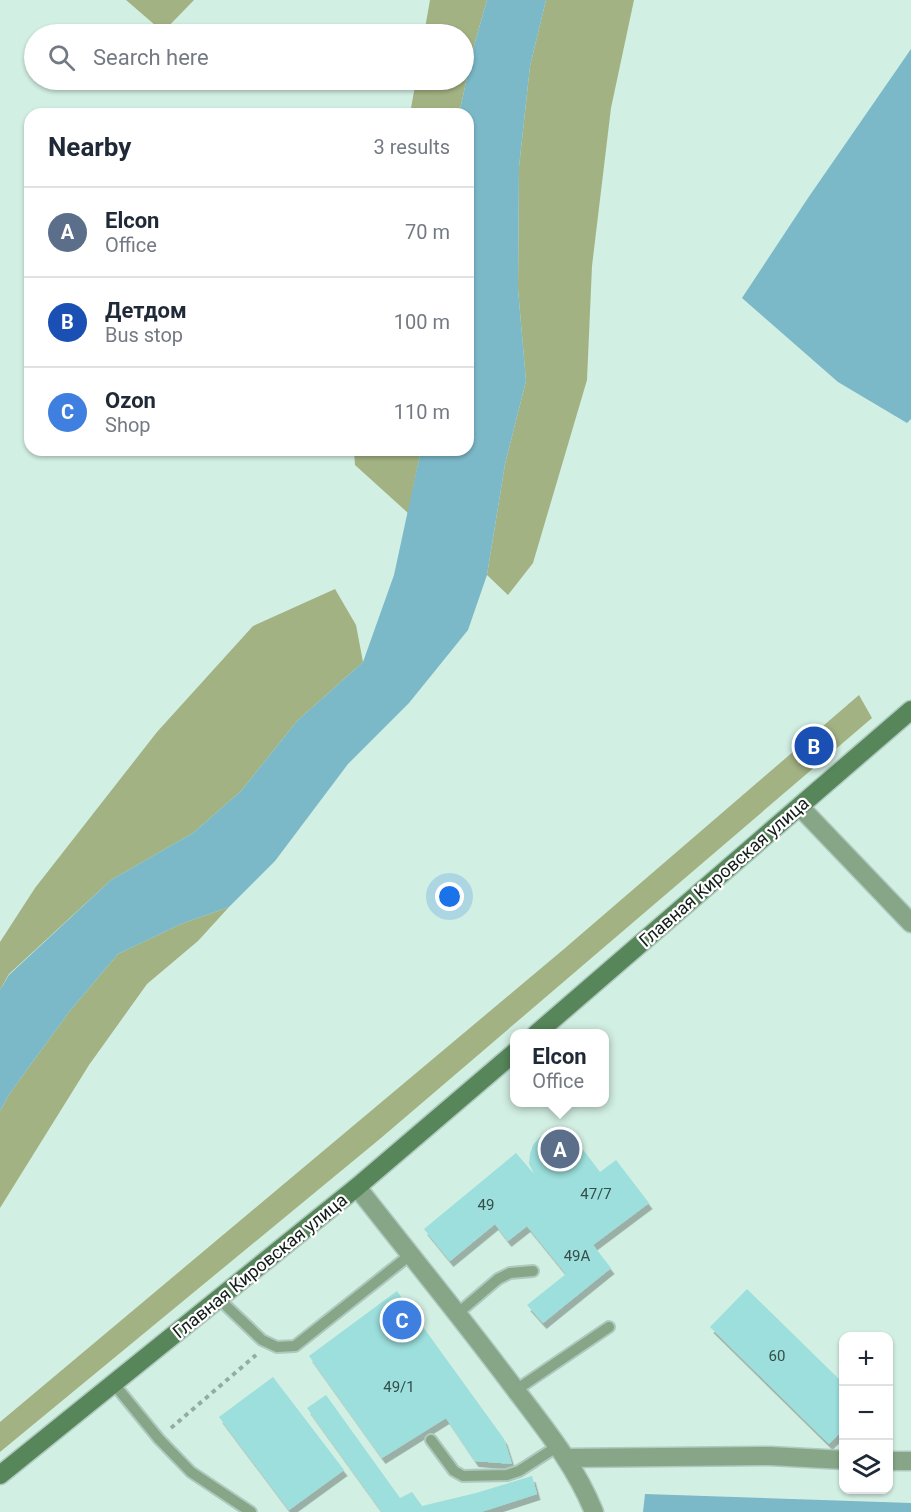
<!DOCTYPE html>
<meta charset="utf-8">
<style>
:root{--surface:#fff;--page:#f6f6f7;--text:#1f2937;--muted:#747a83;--line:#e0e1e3;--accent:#7763de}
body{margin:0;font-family:Roboto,sans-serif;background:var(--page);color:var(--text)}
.controls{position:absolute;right:18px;bottom:18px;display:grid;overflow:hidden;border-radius:12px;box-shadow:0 2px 4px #0004}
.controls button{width:54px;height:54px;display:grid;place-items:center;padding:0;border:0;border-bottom:2px solid var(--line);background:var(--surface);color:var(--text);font:30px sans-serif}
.you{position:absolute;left:450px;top:897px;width:21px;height:21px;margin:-15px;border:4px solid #fff;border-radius:50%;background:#1a73e8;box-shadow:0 0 0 9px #1a73e833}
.badge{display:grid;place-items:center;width:39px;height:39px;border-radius:50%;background:var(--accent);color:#fff;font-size:20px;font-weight:700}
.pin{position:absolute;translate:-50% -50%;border:3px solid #fff;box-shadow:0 2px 6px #0006}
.popup{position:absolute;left:510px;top:1029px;width:99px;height:78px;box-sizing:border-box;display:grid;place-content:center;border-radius:12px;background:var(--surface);filter:drop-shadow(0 2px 4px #0005);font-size:20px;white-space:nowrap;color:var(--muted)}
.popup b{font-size:22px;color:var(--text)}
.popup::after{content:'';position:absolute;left:50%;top:100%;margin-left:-12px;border:12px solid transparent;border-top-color:var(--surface)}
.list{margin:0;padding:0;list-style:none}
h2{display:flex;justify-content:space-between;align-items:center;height:78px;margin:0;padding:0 24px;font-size:26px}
h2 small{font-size:20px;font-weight:400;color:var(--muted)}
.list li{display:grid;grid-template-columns:39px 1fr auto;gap:18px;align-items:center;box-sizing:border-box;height:90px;padding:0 24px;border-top:2px solid var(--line)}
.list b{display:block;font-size:22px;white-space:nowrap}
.list p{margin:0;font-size:20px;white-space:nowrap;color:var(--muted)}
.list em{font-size:20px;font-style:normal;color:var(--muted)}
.icon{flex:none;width:33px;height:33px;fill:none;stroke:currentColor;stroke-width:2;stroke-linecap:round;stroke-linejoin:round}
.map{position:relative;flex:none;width:911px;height:1512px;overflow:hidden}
.search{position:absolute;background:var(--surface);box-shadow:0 2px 4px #0004;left:24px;top:24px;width:450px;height:66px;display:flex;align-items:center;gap:15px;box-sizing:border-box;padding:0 21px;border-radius:33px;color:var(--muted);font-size:22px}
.panel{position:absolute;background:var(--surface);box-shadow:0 2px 4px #0004;left:24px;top:108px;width:450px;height:348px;border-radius:18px}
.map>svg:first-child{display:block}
</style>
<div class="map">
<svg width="911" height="1512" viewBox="0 0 911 1512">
<defs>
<filter id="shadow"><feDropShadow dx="3.5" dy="6" stdDeviation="0" flood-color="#0004"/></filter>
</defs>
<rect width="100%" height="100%" fill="#d2efe3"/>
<!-- forest -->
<path fill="#a3b283" d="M126,0H194L163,32Z
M430,0H487L474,46L459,114H410L416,80H464V34H424Z
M546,0H634L611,108L592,266L587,380L533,563L508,595L487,575L505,464L526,381L518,289L519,167L530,66Z
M354,450H421L408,513L355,465Z
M335,589L356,625L363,662L297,721L241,791L193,833L111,880L9,974L0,990V942L35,888L157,732L253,626Z
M859,695L872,718L381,1138L0,1452V1422L564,949Z
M229,907L198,941L147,984L89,1065L0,1208V1111L10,1093L69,1012L118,954L181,924Z"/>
<!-- water -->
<path fill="#7bb8c8" d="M487,0H546L530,66L519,167L518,289L526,381L505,464L487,575L468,630L409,703L348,764L275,861L229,907L181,924L118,954L69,1012L10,1093L0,1111V990L9,975L111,880L193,833L241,791L297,721L363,662L394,575L421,450H468V114H459L474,46Z
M911,49V419L907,423L838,382L742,298L808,198Z
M645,1494L911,1503V1512H643Z"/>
<!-- building -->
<path fill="#9cdfdc" filter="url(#shadow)" d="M550,1133L562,1134L578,1143L600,1172L616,1160L649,1203L593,1245L611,1268L543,1323L527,1305L566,1274L527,1226L508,1241L495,1224L450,1261L424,1229L516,1153L535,1175L529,1164L530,1154L533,1145L540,1137Z
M747,1289L844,1384V1429L829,1444L710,1327Z
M397,1291L504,1439L512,1464L475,1461L446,1418L382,1458L309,1356Z
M273,1377L344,1470L289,1510L219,1417Z
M326,1395L400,1498L412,1492L422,1506L476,1493L532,1476L537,1494L481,1512H382L307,1408Z"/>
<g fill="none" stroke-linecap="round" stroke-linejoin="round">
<defs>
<path id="lane" d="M219,1299L262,1340L277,1347L295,1346L410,1255
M457,1314L498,1279L510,1273L533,1271
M114,1384L159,1439L191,1472L251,1512
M516,1390L609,1327
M431,1440L454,1471L463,1476L507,1475L519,1471L558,1446"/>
<path id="street" d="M800,807L911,923
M357,1187C411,1256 466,1323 518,1393C547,1431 576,1467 594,1512
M567,1458L770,1456L844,1460
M888,1461H911"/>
<path id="secondary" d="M536,1034L911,710
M0,1475L357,1187L515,1052"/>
</defs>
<!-- lane casing -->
<use href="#lane" stroke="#afc9bf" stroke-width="14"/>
<!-- street casing -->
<use href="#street" stroke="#afc9bf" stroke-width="21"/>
<!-- secondary casing -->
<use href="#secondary" stroke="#afc9bf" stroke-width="21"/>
<!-- path -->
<path stroke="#95aca3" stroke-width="4" stroke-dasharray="4.5 4.5" stroke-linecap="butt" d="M171,1428L256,1355"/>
<!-- lane -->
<use href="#lane" stroke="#86a687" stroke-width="10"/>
<!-- street -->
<use href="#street" stroke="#86a687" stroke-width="18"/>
<!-- secondary -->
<use href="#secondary" stroke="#568659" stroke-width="18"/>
</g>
<g text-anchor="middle" stroke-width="4.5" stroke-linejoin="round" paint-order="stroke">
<!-- number labels -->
<g font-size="15" fill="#344e4a">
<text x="596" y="1199">47/7</text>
<text x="486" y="1210">49</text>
<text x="577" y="1261">49А</text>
<text x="777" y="1361">60</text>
<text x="399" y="1392">49/1</text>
</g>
<!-- street labels -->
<g font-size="18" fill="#121d19" stroke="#fff">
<text transform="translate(724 872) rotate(-41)" y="6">Главная Кировская улица</text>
<text transform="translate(260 1266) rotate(-39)" y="6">Главная Кировская улица</text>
</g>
</g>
</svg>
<div class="controls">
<button>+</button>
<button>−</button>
<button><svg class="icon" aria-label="layers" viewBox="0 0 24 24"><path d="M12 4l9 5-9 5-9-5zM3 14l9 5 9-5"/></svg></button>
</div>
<div class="you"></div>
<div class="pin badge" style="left:560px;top:1149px;background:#5c6f8a">A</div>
<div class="popup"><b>Elcon</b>Office</div>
<div class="pin badge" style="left:814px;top:746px;background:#1a4fb4">B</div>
<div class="pin badge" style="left:402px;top:1320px;background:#3f7fe0">C</div>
<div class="search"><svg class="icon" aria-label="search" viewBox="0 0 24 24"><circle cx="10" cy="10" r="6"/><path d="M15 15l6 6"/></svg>Search here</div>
<section class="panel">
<h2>Nearby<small>3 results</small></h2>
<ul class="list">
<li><span class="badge" style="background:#5c6f8a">A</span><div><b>Elcon</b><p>Office</p></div><em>70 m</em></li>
<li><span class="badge" style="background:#1a4fb4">B</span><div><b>Детдом</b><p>Bus stop</p></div><em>100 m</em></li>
<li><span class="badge" style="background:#3f7fe0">C</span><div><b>Ozon</b><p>Shop</p></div><em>110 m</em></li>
</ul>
</section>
</div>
